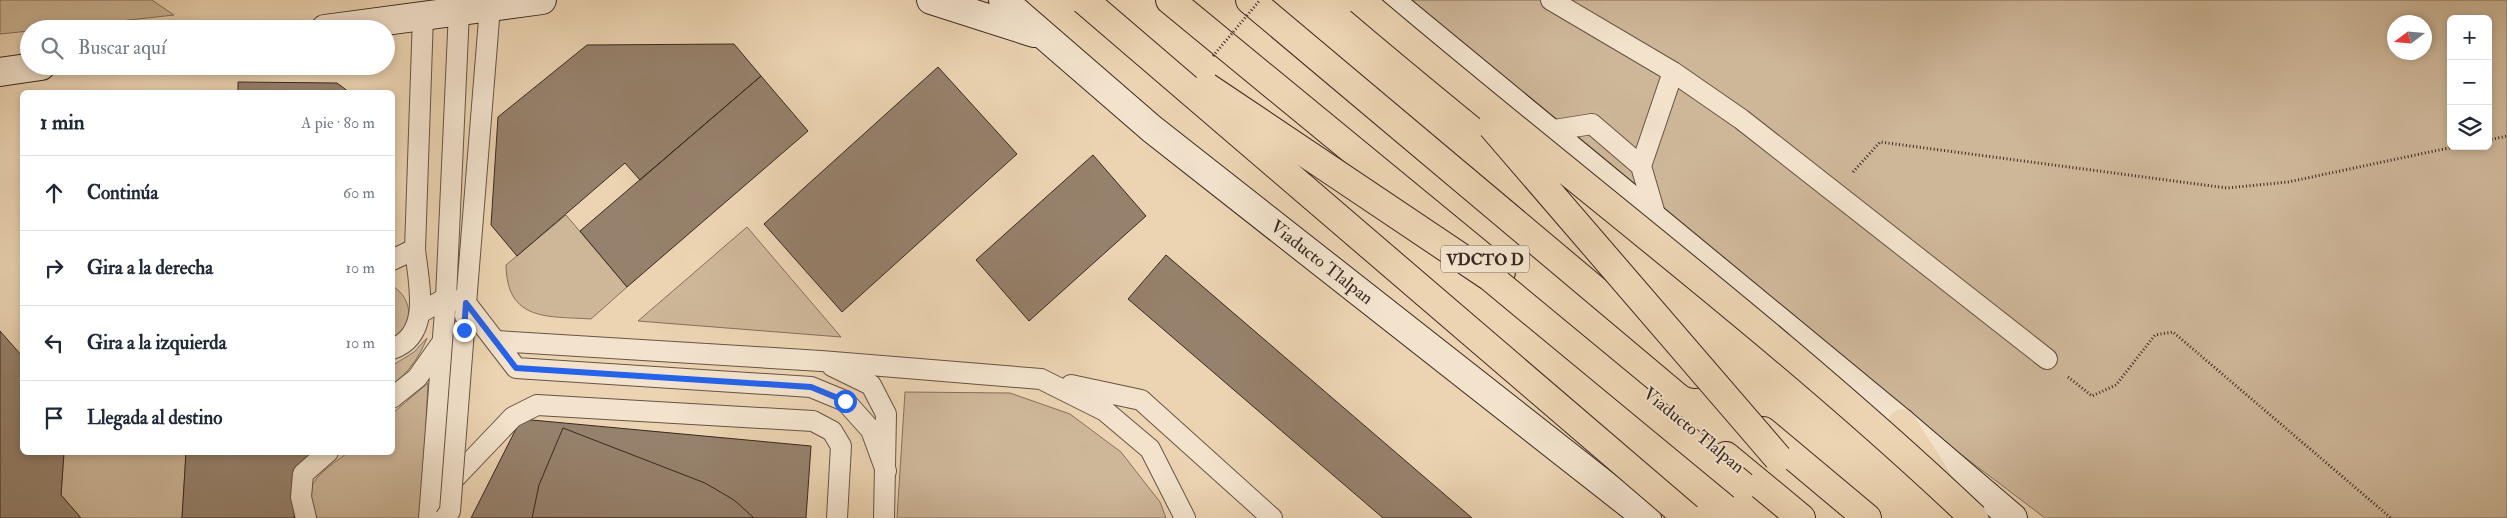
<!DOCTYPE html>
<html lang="es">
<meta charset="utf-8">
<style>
:root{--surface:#fff;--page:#f2f2f3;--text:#1f2937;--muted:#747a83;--line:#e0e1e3}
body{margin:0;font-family:"IM FELL Double Pica",serif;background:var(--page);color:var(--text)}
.controls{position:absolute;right:15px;top:15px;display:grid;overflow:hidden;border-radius:8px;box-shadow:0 2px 8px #0003}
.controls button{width:45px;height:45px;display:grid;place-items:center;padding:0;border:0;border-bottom:1px solid var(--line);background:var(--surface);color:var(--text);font:25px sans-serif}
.compass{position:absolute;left:2387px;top:15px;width:45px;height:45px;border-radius:50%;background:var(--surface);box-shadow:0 2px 8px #0003;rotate:254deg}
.stop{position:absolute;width:15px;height:15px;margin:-11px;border:4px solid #2563eb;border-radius:50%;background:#fff}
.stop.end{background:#2563eb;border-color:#fff;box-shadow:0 1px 5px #0008}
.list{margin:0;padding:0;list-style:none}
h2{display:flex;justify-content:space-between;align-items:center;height:65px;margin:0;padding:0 20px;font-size:21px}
h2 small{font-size:16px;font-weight:400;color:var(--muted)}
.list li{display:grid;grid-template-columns:32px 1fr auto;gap:15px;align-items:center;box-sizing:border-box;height:75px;padding:0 20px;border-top:1px solid var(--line)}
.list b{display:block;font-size:19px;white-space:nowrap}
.list em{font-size:16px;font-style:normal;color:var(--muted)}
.icon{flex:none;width:28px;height:28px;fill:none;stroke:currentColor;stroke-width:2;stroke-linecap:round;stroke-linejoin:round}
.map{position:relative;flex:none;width:2507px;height:518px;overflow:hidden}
.search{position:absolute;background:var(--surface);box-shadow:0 2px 8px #0003;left:20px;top:20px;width:375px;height:55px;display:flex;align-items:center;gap:12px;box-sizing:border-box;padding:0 18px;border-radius:28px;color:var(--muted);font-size:19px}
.panel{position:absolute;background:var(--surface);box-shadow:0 2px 8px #0003;left:20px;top:90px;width:375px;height:365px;border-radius:8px}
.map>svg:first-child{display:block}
</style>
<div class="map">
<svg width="2507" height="518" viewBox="0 0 2507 518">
<rect width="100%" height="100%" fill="#ecd4b2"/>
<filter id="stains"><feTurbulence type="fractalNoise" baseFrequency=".004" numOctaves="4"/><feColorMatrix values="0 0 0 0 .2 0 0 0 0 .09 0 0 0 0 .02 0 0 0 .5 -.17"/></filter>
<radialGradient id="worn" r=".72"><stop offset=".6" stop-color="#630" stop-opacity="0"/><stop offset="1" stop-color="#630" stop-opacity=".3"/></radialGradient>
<!-- green -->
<path fill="#ceb799" stroke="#84705d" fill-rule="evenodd" d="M0,0H152L174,15L48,29H29V31L0,34Z
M1393,0H2507V518H2045L1782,319ZM2451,19H2488V146H2451ZM2394,22H2424V52H2394Z
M566,215L627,287L591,319C548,316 507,322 506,265Z
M747,227L841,337L638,321Z
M393,286C413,300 415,325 393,339Z
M427,338C419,358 409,371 393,385V365L414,352Z
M428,383L421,518H318C313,514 312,511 310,505C303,481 331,466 347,453L392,452L393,413Z
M905,392L1010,393L1070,414L1121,452L1160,502L1166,518H897Z
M64,453H186L182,518H81L61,495Z"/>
<!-- building -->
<path fill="#96816c" stroke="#392821" d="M734,44L761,76L640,180L625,163L517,256L491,225L498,117L587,45Z
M938,67L1017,154L842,312L764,224Z
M761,76L808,131L627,287L580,231Z
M238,82L337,83L349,92H238Z
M1093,155L1146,216L1029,321L976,260Z
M1166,255L1472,518H1383L1128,299Z
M0,331L22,356V452H64L61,495L81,518H0Z
M521,419L811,446L806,518H471Z
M563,428L705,483L734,500L754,518H532L539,485Z
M186,452H314L296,468L294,518H182Z"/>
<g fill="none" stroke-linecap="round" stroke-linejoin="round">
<defs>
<path id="service" d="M1551,0L1673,72L1641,166
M1673,72L1741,119L2047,359
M1548,131L1592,124L1641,166L1657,221
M415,249L423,16
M392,260L415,249C418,281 433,335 392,349
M420,313L446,298L466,303L516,368L811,387L845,401L871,430L886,471
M465,316L490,7
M496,341L821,361L1041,379L1105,411L1150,449L1185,518
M832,366L871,385L886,414L884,518
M1071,385L1141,400L1272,518
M392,398L417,378L441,344
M430,504L513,417L537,405L813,421L832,431L841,446L837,518
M306,518L301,497L303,474L328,452
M429,518L446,298L459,11"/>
<path id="secondary" d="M931,0L1034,33
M1003,0L1152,129L1647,518
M1389,0L1902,423L2013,518
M325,29L542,0
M0,72L41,66"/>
<path id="motorway" d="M1170,0L1501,272
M1250,0L1695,374
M1902,423L1938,480
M1763,431L1867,518
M1726,456L1801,518"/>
</defs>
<!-- service casing -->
<use href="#service" stroke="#665345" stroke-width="22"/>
<!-- secondary casing -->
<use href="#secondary" stroke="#392821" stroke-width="30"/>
<!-- motorway casing -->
<use href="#motorway" stroke="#392821" stroke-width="30"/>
<!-- path -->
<path stroke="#392821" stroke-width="3" stroke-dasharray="1 2.5" stroke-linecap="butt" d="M2488,140L2507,136
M1853,172L1880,142L2227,188L2288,182L2458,146
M2068,377L2092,396L2116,385L2155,335L2173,332L2391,518"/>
<!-- service -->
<use href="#service" stroke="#f3e3cd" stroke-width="20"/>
<!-- secondary -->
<use href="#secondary" stroke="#f3e3cd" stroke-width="28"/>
<!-- motorway -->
<use href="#motorway" stroke="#ecd4b2" stroke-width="28"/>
<defs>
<path id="service-bridge" d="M445,518L450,511L464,330"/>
<path id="motorway-bridge" d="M1084,0L1688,518
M1360,0C1564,174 1779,333 1974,518
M1207,87L1490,277L1743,486
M1492,126L1778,458"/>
</defs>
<!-- service-bridge casing -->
<use href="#service-bridge" stroke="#665345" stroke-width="22" stroke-linecap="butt"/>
<!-- motorway-bridge casing -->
<use href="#motorway-bridge" stroke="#392821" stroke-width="30" stroke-linecap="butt"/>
<!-- path-bridge -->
<path stroke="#392821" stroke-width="3" stroke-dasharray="1 2.5" stroke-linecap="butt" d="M1213,56L1260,0"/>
<!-- service-bridge -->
<use href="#service-bridge" stroke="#f3e3cd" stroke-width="20"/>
<!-- motorway-bridge -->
<use href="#motorway-bridge" stroke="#ecd4b2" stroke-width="28"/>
</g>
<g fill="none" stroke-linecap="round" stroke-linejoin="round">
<!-- route -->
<path stroke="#2563eb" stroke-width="6" d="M464,330L466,303L516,368L811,387L845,401"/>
</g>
<g text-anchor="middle" stroke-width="4" stroke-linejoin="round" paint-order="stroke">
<!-- shield labels -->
<rect fill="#f3e3cd" stroke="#716055" stroke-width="1" x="1441" y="245.5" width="88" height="27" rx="4"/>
<g font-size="16" font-weight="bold" fill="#392821">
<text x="1485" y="265">VDCTO D</text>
</g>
<!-- street labels -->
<g font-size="18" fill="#392821" stroke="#f3e3cd">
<text transform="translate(1322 262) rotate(38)" y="6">Viaducto Tlalpan</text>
<text transform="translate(1694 430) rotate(39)" y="6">Viaducto Tlalpan</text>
</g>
</g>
<rect width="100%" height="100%" filter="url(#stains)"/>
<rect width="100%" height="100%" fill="url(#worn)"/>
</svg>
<div class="controls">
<button>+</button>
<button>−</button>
<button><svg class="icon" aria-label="layers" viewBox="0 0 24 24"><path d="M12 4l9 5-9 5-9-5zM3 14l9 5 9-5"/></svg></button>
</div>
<svg class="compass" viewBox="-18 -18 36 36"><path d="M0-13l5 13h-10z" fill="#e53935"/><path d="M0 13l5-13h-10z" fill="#747a83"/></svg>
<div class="stop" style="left:845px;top:401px"></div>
<div class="stop end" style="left:464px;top:330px"></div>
<div class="search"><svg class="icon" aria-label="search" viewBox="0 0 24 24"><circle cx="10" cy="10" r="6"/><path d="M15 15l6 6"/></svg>Buscar aquí</div>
<section class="panel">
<h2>1 min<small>A pie · 80 m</small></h2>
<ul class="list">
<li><svg class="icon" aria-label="ahead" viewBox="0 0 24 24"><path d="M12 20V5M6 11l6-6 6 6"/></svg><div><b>Continúa</b></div><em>60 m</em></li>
<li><svg class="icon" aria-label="right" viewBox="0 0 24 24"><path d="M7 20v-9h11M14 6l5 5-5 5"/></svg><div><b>Gira a la derecha</b></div><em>10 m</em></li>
<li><svg class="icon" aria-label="left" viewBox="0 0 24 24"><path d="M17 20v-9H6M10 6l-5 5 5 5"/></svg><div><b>Gira a la izquierda</b></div><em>10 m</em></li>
<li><svg class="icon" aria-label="arrive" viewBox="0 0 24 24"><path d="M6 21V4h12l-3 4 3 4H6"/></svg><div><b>Llegada al destino</b></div></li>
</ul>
</section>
</div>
